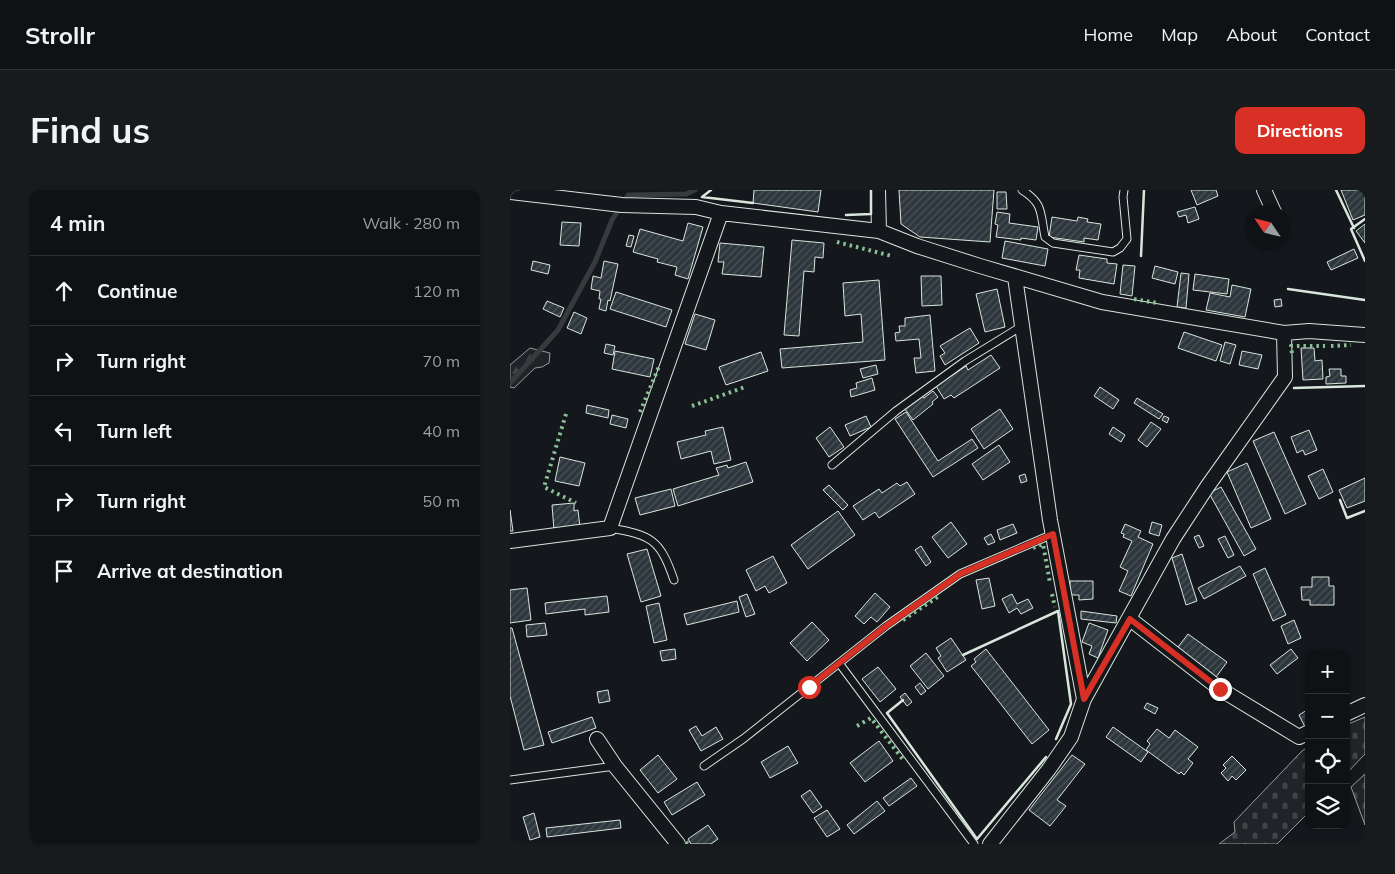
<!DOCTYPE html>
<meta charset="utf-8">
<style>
:root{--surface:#0f1215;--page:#181b1e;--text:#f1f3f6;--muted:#9b9ea0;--line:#2f3234;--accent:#d93025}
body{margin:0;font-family:Mulish,sans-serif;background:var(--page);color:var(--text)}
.controls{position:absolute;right:15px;bottom:15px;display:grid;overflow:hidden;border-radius:10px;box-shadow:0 1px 4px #0004}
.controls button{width:45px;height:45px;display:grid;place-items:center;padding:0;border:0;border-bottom:1px solid var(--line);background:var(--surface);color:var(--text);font:25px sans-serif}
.compass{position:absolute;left:735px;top:15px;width:45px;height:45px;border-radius:50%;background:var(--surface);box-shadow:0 1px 4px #0004;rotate:305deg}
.stop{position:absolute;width:15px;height:15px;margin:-11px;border:4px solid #d93025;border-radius:50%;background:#fff}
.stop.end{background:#d93025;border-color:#fff;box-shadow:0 1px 5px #0008}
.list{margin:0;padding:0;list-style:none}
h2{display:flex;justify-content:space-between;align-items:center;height:65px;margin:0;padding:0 20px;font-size:21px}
h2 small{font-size:16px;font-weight:400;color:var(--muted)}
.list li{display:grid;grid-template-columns:32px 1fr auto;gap:15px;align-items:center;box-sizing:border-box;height:70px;padding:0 20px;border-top:1px solid var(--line)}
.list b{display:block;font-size:19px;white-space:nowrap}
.list em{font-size:16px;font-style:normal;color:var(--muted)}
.icon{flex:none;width:28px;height:28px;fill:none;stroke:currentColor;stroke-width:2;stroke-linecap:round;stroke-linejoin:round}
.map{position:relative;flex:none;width:855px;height:654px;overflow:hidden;border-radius:10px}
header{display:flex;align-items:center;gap:30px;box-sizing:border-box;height:70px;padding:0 25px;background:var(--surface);border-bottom:1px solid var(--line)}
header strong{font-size:24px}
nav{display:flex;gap:28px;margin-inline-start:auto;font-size:18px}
.intro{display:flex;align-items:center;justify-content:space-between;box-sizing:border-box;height:120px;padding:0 30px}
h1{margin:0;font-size:35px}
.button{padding:12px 22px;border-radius:10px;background:var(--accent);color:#fff;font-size:18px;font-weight:700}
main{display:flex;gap:30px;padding:0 30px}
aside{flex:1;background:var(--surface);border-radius:10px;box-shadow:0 1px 4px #0004}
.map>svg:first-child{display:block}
</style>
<header>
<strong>Strollr</strong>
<nav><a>Home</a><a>Map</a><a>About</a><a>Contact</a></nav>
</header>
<div class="intro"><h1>Find us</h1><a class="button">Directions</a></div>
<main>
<aside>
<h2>4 min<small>Walk · 280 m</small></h2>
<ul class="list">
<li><svg class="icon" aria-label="ahead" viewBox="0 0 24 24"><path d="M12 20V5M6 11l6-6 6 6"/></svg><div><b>Continue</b></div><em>120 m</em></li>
<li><svg class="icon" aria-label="right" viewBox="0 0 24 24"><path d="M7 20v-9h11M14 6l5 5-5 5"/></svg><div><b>Turn right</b></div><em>70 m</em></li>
<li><svg class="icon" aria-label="left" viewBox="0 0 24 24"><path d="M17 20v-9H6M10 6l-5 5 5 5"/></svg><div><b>Turn left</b></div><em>40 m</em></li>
<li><svg class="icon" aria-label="right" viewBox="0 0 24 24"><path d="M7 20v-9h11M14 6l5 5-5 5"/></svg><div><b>Turn right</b></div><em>50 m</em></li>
<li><svg class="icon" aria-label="arrive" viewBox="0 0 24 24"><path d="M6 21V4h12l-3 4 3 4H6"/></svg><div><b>Arrive at destination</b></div></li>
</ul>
</aside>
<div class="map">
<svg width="855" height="654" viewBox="0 0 855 654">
<defs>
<pattern id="forest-firs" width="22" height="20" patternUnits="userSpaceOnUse" patternTransform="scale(1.25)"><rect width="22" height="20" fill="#202428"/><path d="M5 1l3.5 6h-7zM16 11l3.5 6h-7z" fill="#404447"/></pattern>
<pattern id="cemetery-stones" width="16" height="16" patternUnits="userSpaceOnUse" patternTransform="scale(1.25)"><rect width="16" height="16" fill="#202428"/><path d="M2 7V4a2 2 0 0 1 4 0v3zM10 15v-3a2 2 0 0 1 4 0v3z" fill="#404447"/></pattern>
<pattern id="building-hatch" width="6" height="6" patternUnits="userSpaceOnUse" patternTransform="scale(1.25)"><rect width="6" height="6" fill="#2c363c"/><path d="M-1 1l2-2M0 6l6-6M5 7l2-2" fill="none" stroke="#4a5358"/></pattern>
</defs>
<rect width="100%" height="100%" fill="#14181c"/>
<!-- forest -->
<path fill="url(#forest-firs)" stroke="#939e99" d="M20,158L40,163L39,173L32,177L25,178L4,198L0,197V175Z"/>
<!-- cemetery -->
<path fill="url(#cemetery-stones)" stroke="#939e99" d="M855,527V564L836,584V535Z
M799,556V622L767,654H709L725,642L724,632L792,561Z
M855,584V635L841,597Z"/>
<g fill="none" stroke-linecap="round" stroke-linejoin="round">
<!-- stream -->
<path stroke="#363b3e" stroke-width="5" d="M0,193L48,140L85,72L102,30L118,5L176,4L185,0"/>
</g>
<!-- building -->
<path fill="url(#building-hatch)" stroke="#d8e6dc" d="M244,0H311L308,22L243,13Z
M389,0H484L480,52L410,47L391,34Z
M681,0H706L708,6L687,15Z
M831,0H855V25L843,30Z
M487,2H496L497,19H487Z
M685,17L689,29L678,33L676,25L669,27L667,22Z
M487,22L500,24L499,33L528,37L526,50L511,48V50L486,47L488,35L485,34Z
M542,27L567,31L568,27L578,29L577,32L591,34L588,50L574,48V52L539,47Z
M52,32L71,33L69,56L50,55Z
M178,33L193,37L178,89L165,85L167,77L147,72L148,69L123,62L130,39L173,51Z
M855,34V53L846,41Z
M119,45L124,46L121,57L116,56Z
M282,50L314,53L313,68L305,67L304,82L294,81L289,146L274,145Z
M495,51L538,59L535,76L492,68Z
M210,53L254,57L251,87L212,84L214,72H208Z
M844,59L848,68L821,80L817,72Z
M569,65L597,69V73L607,74L604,94L569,88L570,80H566Z
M23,71L40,75L38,84L21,80Z
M94,71L108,74L100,111L98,110L96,121L89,119L91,109H89L90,101L81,99L83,86L91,88Z
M613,75L625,76L622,106L610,104Z
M645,76L668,82L665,94L642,88Z
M671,83L679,84L676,118L667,117Z
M685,84L719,89L717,104L683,100Z
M411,86H431L432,115L412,116Z
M369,90L375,170L272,178L270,159L353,152L351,124L335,126L333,93Z
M722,95L741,99L735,127L696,120L700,103L720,107Z
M487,99L495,137L475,142L466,104Z
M106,102L162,120L156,137L100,119Z
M771,109L772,116L765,117L764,110Z
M37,111L54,118L50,127L33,119Z
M64,122L77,128L71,144L57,138Z
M185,124L205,130L196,160L175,154Z
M420,125L425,181L406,183L404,168H411L409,149L386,151L385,143L390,142L389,136H395V128Z
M460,138L469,153L435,175L430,166L435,163L430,156Z
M674,142L712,155L706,171L668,158Z
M715,152L726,155L720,174L710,171Z
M96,154L105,156L103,165L94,163Z
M791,158H804L805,171L812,170L813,189L793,190Z
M105,161L144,169L140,187L102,179Z
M732,161L752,165L748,179L729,175Z
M251,162L258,181L216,195L209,177Z
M481,165L490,178L444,208L441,205L434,209L426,196L456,176L458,180Z
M366,175L368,184L353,188L350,179Z
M819,179H831V186H836V193L816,194V187L820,186Z
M362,188L365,200L341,207L340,200L347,198L346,193Z
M590,197L609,210L603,219L584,206Z
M423,201L428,207L422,212L423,214L403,230L395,219L412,205L414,208Z
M627,208L653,224L649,229L624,213Z
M77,215L99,220L98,228L76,223Z
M490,219L503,239L474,259L461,239Z
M396,222L428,271L462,249L468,258L423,287L385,229Z
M102,225L118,229L116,238L100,234Z
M356,226L361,237L340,246L335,235Z
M654,226L659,228L657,233L652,230Z
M641,232L651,239L637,257L628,250Z
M213,237L221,270L204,274L201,261L171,269L167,252L196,245L195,241Z
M320,237L334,257L319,267L306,248Z
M603,237L615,245L611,252L599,244Z
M799,240L807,260L795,265L793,260L787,263L781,247Z
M764,242L796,314L775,324L743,251Z
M489,255L500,272L473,290L462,274Z
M50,267L75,273L69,296L45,291Z
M236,272L243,292L168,316L163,299L209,285L206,278L217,275L218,278Z
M737,273L761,329L741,338L717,282Z
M813,279L823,302L809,309L798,286Z
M515,284L517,291L511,293L509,286Z
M855,288V311L837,318L829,300Z
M397,292L405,304L369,328L365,322L353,330L343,316L369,299L372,303L387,293L390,296Z
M319,295L338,315L333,320L313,300Z
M711,297L746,359L734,366L699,303Z
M161,299L165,316L130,325L125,308Z
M64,313V321L68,320L70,338L44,340L42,315Z
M0,320L3,341H0Z
M328,321L345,345L298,379L281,355Z
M441,332L457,354L438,368L422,347Z
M642,332L652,335L649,346L639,343Z
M503,334L507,343L490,350L487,340Z
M615,334L631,341L628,347L643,354L621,406L609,401L618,381L610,377L622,351L613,347L614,344L611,343Z
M481,344L485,352L478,355L474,348Z
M689,345L694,356L689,358L684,347Z
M715,346L724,365L718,368L708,349Z
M411,356L421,372L416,376L405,360Z
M137,359L151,406L131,412L117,364Z
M672,364L687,411L676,415L662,368Z
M263,366L277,393L259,403L255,396L246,401L236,380Z
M730,376L736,386L694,409L688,398Z
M755,378L776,425L763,431L743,384Z
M802,387H819V396H824V415H800V410H792L791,397H802Z
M479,388L485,416L472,419L466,390Z
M560,391H583V409L569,410V405H560Z
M17,398L21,430L0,433V400Z
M365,403L380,417L367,432L361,427L354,434L345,426Z
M237,404L245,424L236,427L229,407Z
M502,404L507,414L518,409L523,418L511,424L507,418L499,423L492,409Z
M97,406L99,422L75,425V419L36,424L35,413Z
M227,411L229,422L177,435L174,424Z
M149,413L157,450L144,453L136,416Z
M571,421L607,426L606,433L571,429Z
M784,430L791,448L778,454L771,436Z
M302,432L319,450L297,471L280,453Z
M35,433L37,445L17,447L16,435Z
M579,433L598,440L588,468L579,464L582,456L572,452Z
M0,438H2L34,555L14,560L0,506Z
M678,444L717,472L704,490L665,461Z
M441,448L456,470L437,482L428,468L431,466L426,458Z
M165,459L166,469L152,471L150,461Z
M476,459L539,540L522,554L461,476L466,472L464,469Z
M781,459L788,468L767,484L760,475Z
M416,463L434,486L418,499L400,476Z
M368,477L386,499L370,512L352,489Z
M410,493L416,501L411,505L405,497Z
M98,500L100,511L89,513L87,502Z
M395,503L402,512L397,516L390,507Z
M637,513L648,518L645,524L634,518Z
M797,520L799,535L795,537L789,525Z
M82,527L86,538L42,553L38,542Z
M186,536L192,546L206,537L213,549L191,561L179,540Z
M603,537L638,562L631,572L596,547Z
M647,539L659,548L665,540L688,557L678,569L683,573L674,585L671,582L669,584L636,560L640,554L637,551Z
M369,551L383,571L355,592L340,573Z
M278,556L288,573L260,588L251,572Z
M148,565L167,589L148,603L130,580Z
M562,565L575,574L547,610L556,616L540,636L519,620Z
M722,566L736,580L726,590L722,586L718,591L711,583L716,578L713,575Z
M401,588L407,596L379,616L373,608Z
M187,592L195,605L162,625L154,612Z
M300,600L312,617L303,623L291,606Z
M367,611L375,621L344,644L337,635Z
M317,620L330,639L317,647L304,628Z
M24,623L30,647L20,650L13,627Z
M110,630L111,638L37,647L36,638Z
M198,635L208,649L201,654H181L178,649Z"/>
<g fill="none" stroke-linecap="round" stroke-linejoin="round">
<defs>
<path id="service" d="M512,0C534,14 530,23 535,47L543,53L603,62L610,58L617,49L613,7L614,0
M322,275L386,221L455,171L512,136
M100,338C141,345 150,349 164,390
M329,473L464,654
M194,576L233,549L376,436L450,384L543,344
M0,590L105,576"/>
<path id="minor" d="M368,0L369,41L407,56L470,76L592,112L774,143L799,141L855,145
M754,0L764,22
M0,2L112,15L186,17L211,23
M505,87L540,330L574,509
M0,351L100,338L211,23L369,41
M620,429L710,499L789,547L799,542
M836,524L855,515
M87,549L105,576L168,654
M480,654L539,579L561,547L574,509L663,349L697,297L775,187L774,143"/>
</defs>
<!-- service casing -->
<use href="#service" stroke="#d8e6dc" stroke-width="9"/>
<!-- minor casing -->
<use href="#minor" stroke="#d8e6dc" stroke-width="16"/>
<!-- service -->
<use href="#service" stroke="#14181c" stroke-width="7"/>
<!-- minor -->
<use href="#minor" stroke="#14181c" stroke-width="14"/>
<!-- hedge -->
<path stroke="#8ac095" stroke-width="4" stroke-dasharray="2.5 4" stroke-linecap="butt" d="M327,52L382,66
M624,109L647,113
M821,156L841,155
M782,163L781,156H815
M182,216L235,197
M130,222L150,174
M56,224L34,297L66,313
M523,358L533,354L540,393
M542,404L545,417
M393,430L429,406
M347,536L361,528L394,571
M176,652L178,654"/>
<!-- wall -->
<path stroke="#d8e6dc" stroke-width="2.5" d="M201,0L192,7L243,13
M826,0L844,38
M336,25L361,24V0
M855,29L841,39L855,71
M631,66L634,0
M778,99L855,110
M784,198L855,196
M830,310L837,328L855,321
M453,465L548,421L561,514L546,549
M393,510L377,523L467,649L536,567"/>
</g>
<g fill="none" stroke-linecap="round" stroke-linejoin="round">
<!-- route -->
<path stroke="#d93025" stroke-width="6" d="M299,497L376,436L450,384L543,344L574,509L620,429L710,499"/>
</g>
</svg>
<div class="controls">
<button>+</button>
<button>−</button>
<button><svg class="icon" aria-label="locate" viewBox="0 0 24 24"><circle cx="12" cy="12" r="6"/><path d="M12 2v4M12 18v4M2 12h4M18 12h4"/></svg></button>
<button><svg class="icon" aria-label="layers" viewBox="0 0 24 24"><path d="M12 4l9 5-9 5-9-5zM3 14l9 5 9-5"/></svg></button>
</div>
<svg class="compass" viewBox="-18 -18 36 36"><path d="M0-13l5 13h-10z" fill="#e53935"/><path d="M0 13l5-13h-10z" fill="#9b9ea0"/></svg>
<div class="stop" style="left:299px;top:497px"></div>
<div class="stop end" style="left:710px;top:499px"></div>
</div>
</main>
